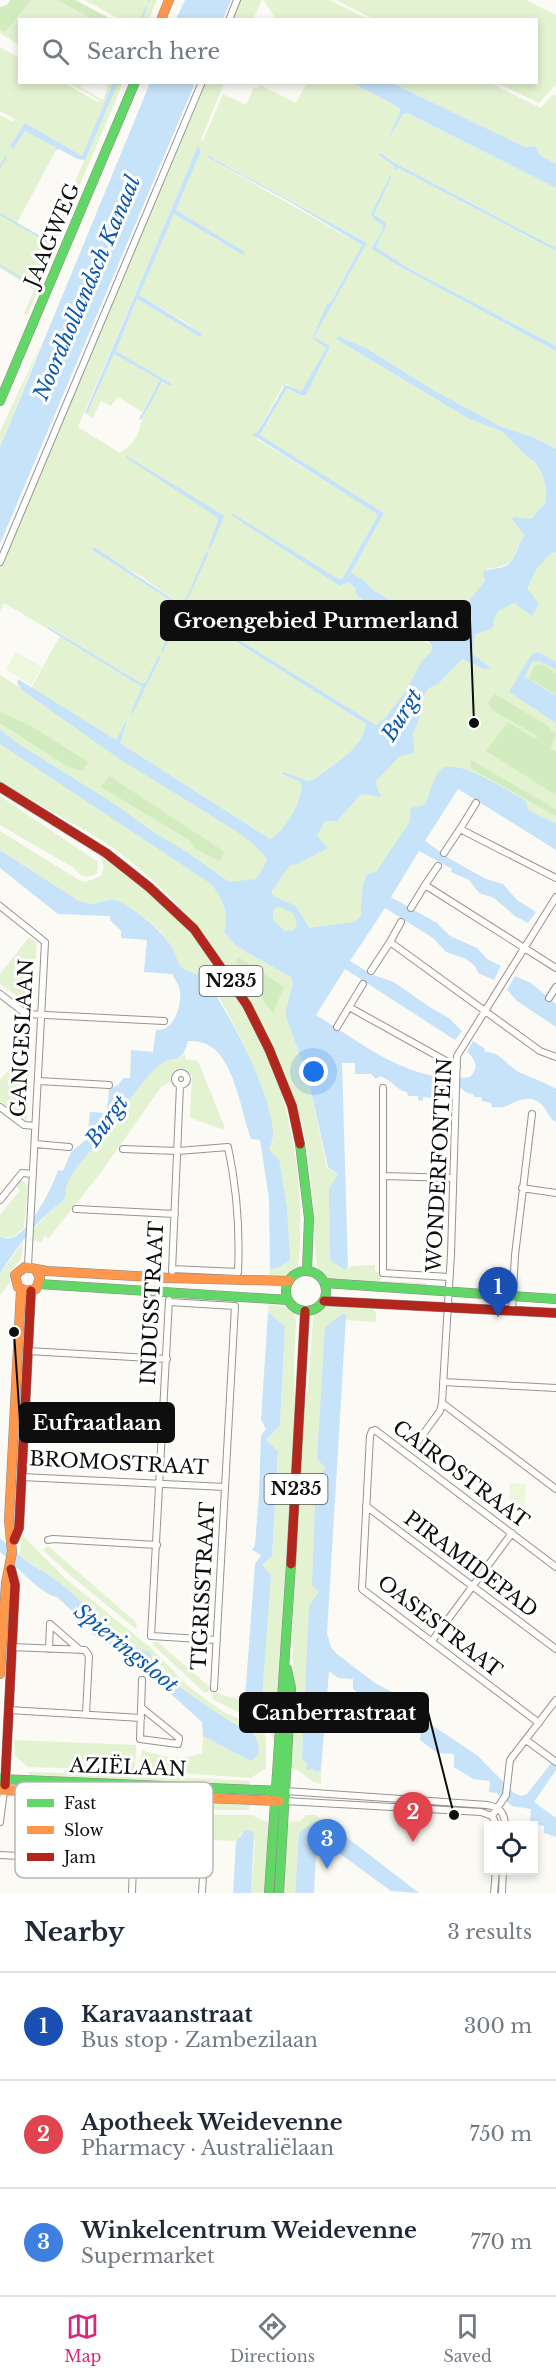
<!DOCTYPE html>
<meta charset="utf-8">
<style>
:root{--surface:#fff;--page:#f2f2f3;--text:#1f2937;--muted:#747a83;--line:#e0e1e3;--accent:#db2777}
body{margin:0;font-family:"Libre Baskerville",serif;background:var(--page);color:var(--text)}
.controls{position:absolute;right:18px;bottom:18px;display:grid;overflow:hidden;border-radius:0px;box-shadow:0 3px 9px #0003}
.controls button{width:54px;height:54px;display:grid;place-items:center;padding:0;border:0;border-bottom:2px solid var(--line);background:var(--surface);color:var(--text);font:30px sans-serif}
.you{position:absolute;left:314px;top:1072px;width:21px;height:21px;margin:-15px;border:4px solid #fff;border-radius:50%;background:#1a73e8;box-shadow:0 0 0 9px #1a73e833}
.badge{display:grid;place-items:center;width:39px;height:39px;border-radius:50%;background:var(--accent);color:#fff;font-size:20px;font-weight:700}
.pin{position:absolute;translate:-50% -50px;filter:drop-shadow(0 2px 3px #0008)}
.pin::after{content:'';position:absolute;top:32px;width:21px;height:18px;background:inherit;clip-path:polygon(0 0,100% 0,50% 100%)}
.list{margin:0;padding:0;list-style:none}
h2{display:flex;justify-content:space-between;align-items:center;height:78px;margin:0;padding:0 24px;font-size:26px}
h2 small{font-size:20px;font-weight:400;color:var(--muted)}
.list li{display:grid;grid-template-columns:39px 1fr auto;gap:18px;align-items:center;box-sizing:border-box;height:108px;padding:0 24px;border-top:2px solid var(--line)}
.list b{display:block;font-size:22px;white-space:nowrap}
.list p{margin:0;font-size:20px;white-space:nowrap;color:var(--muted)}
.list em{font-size:20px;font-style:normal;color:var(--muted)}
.icon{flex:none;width:33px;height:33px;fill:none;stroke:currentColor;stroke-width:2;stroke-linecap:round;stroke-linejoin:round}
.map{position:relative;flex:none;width:556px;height:1893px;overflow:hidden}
.search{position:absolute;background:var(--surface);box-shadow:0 3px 9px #0003;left:18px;right:18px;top:18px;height:66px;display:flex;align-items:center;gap:15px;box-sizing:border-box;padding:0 21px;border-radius:0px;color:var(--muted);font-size:22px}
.sheet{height:402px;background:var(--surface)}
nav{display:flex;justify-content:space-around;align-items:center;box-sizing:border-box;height:84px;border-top:2px solid var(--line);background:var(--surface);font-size:16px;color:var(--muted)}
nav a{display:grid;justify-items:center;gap:3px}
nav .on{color:var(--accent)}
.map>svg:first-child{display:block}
</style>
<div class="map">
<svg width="556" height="1893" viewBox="0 0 556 1893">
<rect width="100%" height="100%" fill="#fcfaf4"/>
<!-- green -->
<path fill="#e3f3d2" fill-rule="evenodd" d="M31,0H57L92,19L20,20L19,45L0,33V30L5,31Z
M84,0H157L149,19H120Z
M241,0H262L253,19L233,20Z
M263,0H329L368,19H276Z
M336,0H526L556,15V84L539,103L497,83L536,82V20L373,19Z
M0,47L19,58L20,82L64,83L98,102L99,100L69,83L79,85V83H83L80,87L103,100L109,83H114L82,156L25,124L13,149L25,131L55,147L56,150L17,223L49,243L117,83H123L52,251L28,314H24L34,290L0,268V115L13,122L15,119L0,111Z
M206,83H224L201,140L203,141L223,94L246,105L254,87L258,89L260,85L296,103L307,83H353L398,108L400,112L385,144L403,114L407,113L556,188V248L393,162L381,153L398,168L556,251V346L410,269L376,247L386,226V222L374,215L390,177L371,214L374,220L383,224L380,235L371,247L397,265L556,351V449L533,437L502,427L435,391L366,348L338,336L336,339L469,419L503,432L526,456L534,461L542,473L546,489V502L531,520L514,517L524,535C509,559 521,564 487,569L485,574V581L465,623L449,635L372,589L364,580L351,573L384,513L260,436L287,388L300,395L305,393L329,346L314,337L367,243L215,159L207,157L362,245L331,302L328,303L312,337L326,348L302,392L284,383L259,430L256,433L257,439L378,514L377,517L342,579L337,578L232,513L340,586L348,582L356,589L360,598L432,646L431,652C415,673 398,712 376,725L190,611V613L366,724C363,749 333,764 315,779L308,781L284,772L301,782C305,799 285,832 270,839L120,743L130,716L116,740L31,688L60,636L142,687L144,691L161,657L159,656L145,683H141L50,627L48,629L4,603L0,612V561ZM201,151L176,210L244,253L220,242L174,213L172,216L138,295L190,325L200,337L137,299L116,351L172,384L170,386L163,382C157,391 150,401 145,412C137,433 140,439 120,453L78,427L194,156ZM126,456L224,518L208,548L218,520V517ZM92,550L141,576L180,604L183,603L187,597L209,553L161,651L181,607Z
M392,83H490L541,108L551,96L556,95V164L540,155L535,146L525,147Z
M42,342L0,447V431Z
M114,354L160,380L142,412L118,397L111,406L101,401L93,418L87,414Z
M556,515V835L456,775L331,963L268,940L219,882L2,745L211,884C223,899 229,912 224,932L236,946L291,977L293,983L285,1014L308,1078L327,1167L338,1174L345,1270L352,1266L375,1265V1271L380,1272V1281L427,1283V1289L332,1281L319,1271L316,1264C314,1219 313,1174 303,1129C297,1104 287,1080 276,1057C240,976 189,904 117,851C80,824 38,806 0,782V675L281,852Z
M0,796L98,862L97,873C88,880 80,876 74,868L0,825Z
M0,831L79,880L85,882L101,876L104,867L100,856C109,862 117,869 126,875C132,880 139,882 145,887C240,967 298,1087 300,1211C300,1229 301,1247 298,1265L286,1277H269L270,1269L277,1268L269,1150C271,1144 274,1137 273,1132C272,1104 229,1006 210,985C200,975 187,974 180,966C174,959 172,949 168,941C158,925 131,907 114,899L92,904L79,901L0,850Z
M29,937L37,943L31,1006L0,984V974Z
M27,1049L30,1050L27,1121L0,1101V1080Z
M185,1053V1059L198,1061L225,1128L222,1129L190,1118L192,1075L182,1070L175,1072L173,1080L161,1087L102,1171L49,1238L44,1236L42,1242L33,1241V1230L54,1206L76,1167L112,1126L142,1081L164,1060L181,1057Z
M21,1180L28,1185L24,1228L13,1237H0V1215L20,1190L16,1186Z
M23,1242L21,1259L11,1271L10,1283L0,1295V1274Z
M269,1305L289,1307L293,1311L296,1320L294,1367L295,1418L275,1745L269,1728L256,1719L261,1711L262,1565L272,1556L278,1451L266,1440L280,1425L285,1326L268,1312Z
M330,1305L373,1307L376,1313V1322L346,1320L345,1314H342L326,1468L319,1592L305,1704L302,1758L310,1767L317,1772L321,1770V1784C305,1782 307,1770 289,1768L294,1690L292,1644L302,1422L308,1388L313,1319L315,1313Z
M21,1534L67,1580L151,1648L189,1687L225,1713L244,1721L239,1726L191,1696L150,1655L120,1636L85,1608L55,1579L22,1558L20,1556Z
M48,1546L137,1623L136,1629L71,1576L43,1550Z
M154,1642H158L212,1689L205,1693L152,1644Z
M214,1691C229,1700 242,1695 255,1707L248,1717L212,1699Z
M252,1724L264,1731L266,1738V1769L250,1778L140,1770L142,1750C163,1757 180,1761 202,1753L203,1736L251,1761L256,1738L250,1728Z
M14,1740L136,1745L135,1770L28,1767L15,1756Z
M29,1772L135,1775L250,1781V1786L29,1777Z
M28,1796L79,1802V1799L92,1796L250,1805L249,1810H136L28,1799Z
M140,1814L251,1815L271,1824L268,1893H251L255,1841L242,1832L237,1841L209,1840L167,1829L138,1834Z
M306,1815H316L326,1823L319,1822L299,1833L295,1893H283L287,1822L300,1821Z"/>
<!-- forest -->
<path fill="#d2ebbf" d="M10,0H31L5,32L0,30V7L7,5Z
M57,0H75L111,19H92Z
M542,664L556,673V695L529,678L534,666Z
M495,694L548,726L556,735L550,748L556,752V795L486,751L508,722L535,739L538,736L492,710L488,702Z
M0,712L31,726L88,762L83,771L68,767L0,723Z
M471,760L547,804L556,810V816L470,768Z
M109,776L225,852L219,861L193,847L191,841L101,787Z
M238,957L284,987L273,1013L264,1002L254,972L236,963Z"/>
<!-- pitch -->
<path fill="#edf7dc" d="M16,652L42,667L31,685L6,669Z
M510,1483L526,1484L524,1511L509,1510Z"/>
<!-- water -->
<path fill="#c7e3f9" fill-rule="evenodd" d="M185,0H231L223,19H176Z
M113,83H118L85,160L77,159L59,149L56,150L55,147L25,131L13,149L10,146L25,123L82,156Z
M150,83H195L0,544V447Z
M353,83H392L525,147L535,146L540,155L556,164V188L407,113L403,114L385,145L400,112L399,108Z
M198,146L201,151L176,210L245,252L243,255L174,214L139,295L202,334L200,337L137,299L116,351L172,384L170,386L162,382L141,420L139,419L160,380L114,354L87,414L85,413Z
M381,153L393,162L556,248V251L398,168L394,170V166L379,155Z
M207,155L367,243L314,337L330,346L306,395H300L287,388L260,435L384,513L351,573L364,580L372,589L446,635L451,634L465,623L469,601L485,581L483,572C491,567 500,570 507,565C515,561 518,544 524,535L512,519L514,517L531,519L546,502V489L542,473L534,461L526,456L503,432L469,419L336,339L338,336L366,348L435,391L502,427L533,437L556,449V553L552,552L537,568L527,588L539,604L532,616L514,603L498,611L493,620L494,625L491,629L475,634L472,654L491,668L484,669L462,659L438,684L429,688L418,704L422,712L413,733L414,753L400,756L375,782L381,797L361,794L337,821H325L317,836L328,848L297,864L290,865L271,892L273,896L296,906L309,928L354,922L361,916C361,904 362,883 367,874L376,872L409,823L411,808L424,805C431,794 432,779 440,770C455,755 509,792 526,801L528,810L556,824V850L458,789L425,841L450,859L486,879L503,884L517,900L536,912L528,923L515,916L494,898L479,893L469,880L451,872L452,869L419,851L391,897L437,923L450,936L477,948L487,959L501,966L494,980L478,973L475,966L466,959L446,952L433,938L385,908L350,961L373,975L394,982L428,1006L449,1018L462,1031L455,1040L345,969L316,1015C363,1044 412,1085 470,1077C479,1068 476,1060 467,1052L473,1041L484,1048L485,1052C501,1051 507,1067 521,1073C533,1078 544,1082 556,1089V1122C548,1118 549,1112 542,1105C530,1093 518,1101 506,1106C502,1108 496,1107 492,1107L491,1103L482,1101L481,1097H474V1094C466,1094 466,1091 460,1088C450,1085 439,1090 433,1098L423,1097V1101L418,1100V1096H408L407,1092C396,1090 392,1080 380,1076L376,1079L371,1074H355V1063H342L348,1267L345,1270L330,1260L329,1189L338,1174L328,1167L308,1078L285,1014L293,983L291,977L236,946L224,932C229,912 223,899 211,884L0,744V729L14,741L113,803L153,832L187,852L229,882L256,879L267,861L266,857L252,843L236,831L118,758L22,690L17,683L18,679L116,740L129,716L120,743L270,839C285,832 305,798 301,782L282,774L284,772L308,781L315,779C333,764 363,749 366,724L189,612L191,610L376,725L386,717L408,688L421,662L431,652L432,646L429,642L360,598L356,594V589L348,582L340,586L231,515L232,513L337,578L342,579L377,517V514L253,435L259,430L284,387L283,384L302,391L326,348L312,338L327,304L331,302L362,245L290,202L207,157ZM278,906L293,913L297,923L294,930L285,931L273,920V910Z
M390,176L391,177L374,215L386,222V226L376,247L410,269L556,346V351L397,265L371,248L380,235L383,225L374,220L371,214Z
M127,456L223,515L224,517L210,549L208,548L218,520L217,517L125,457Z
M94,547L180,604L187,597L206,552L209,553L185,605L186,607L163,652L161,651L181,607L92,550Z
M49,627L141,683H145L159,655L161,657L133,713L131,712L142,687L48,629Z
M538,652L556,662V670L539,661L532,662L525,677L556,696V723L509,692L531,655Z
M0,850L79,901L92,904L114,899C133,908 152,922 166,939C183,958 170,970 202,975C227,1008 271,1091 273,1132C274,1137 271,1144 269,1150L279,1159L287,1208L290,1260L277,1268L270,1269L269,1198L260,1140L251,1139C242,1114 234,1060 210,1046C203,1042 196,1041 188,1041C180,1069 174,1051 156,1068C138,1086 125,1106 111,1127C98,1146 78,1160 68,1182C65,1188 66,1194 64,1200C37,1219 17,1247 0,1274V1237C5,1238 9,1239 14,1237C30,1230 53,1187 58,1170L63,1171L71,1152L87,1139L90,1112L107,1113L109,1089L118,1085L123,1078H130L131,1050L153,1052L156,1030C173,1032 182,1007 180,992C180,986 175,980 172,974L144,972L147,940L121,938V931L110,920V916L58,914L0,868Z
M515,976L531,983L556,1004V1027L517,1001L507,990Z
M268,1312L285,1326L280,1425L266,1440L278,1451L272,1556L262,1565L271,1575L261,1711L250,1728L256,1738L259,1748L258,1755L251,1761L203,1736L202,1722L132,1659L119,1655L108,1643L90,1633V1628L57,1597C41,1595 14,1563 0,1552V1538C8,1545 16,1553 25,1560C34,1567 46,1572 56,1580C77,1595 126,1650 150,1652C155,1675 219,1714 239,1726L255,1707L245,1698L255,1564L261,1555L252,1550L255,1545L259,1493L261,1436L266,1429L261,1420Z
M342,1314H346V1317L327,1633L331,1647L337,1654L375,1683L398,1695L420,1717L478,1756L514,1793L521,1796L527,1794L556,1757V1770L534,1802L556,1818V1837L544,1833V1826L530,1823L531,1809L512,1806L496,1793L489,1792L490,1781L473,1779L454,1767V1754L437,1753L420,1740L421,1729L404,1728L385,1714L386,1704L372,1703L353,1689V1679L338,1678L329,1671L321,1770L317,1772L310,1768L309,1770H306L307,1764L302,1758L309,1606L319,1592L312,1586L316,1480L326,1468L317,1459L325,1327Z
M319,1822L326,1823L336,1829L419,1893L391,1891L317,1837L314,1893H295L299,1833L312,1823Z
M245,1830L252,1831L254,1835L251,1893H233L236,1842Z"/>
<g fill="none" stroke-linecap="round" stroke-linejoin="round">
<!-- stream -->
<path stroke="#c7e3f9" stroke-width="2" d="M149,1V0
M141,20L146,8
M0,167L6,157
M0,214L49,242
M0,265L31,284L58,222"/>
<defs>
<path id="street" d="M229,20L237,0
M0,562L202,82
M460,829L476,803
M444,853L460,829L556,878
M425,885L438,866
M0,906L45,942L28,1266
M411,908L425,885L556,968
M390,942L401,922
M371,971L390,942L540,1051L556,1057
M0,994L26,1014L164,1021
M549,998L556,987
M349,1007L363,984
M337,1027L349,1007L457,1067
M175 1079a6 6 0 1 1 12 0a6 6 0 1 1-12 0Z
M39,1081L109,1085
M383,1088V1273L449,1277
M0,1107L24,1125L35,1126
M35,1144L69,1147
M123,1149L178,1151L228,1147C237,1189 240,1229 238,1272L172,1269
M384,1176L453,1178
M522,1188L556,1193
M0,1200L22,1173L33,1174
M76,1209L175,1214
M172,1271L180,1085
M169,1300L151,1636L217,1640
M169,1302L235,1306L214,1688
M512,1310L515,1255L532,1114
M28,1351L167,1359
M443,1382L556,1388
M442,1403L556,1489
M25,1413L164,1420
M98,1417V1407
M416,1444L440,1411L442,1403L451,1254L457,1056L556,897
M22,1477L225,1487
M366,1506L556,1649
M48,1540L53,1539L157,1545
M432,1641L512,1533
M11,1647L85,1650L89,1656L86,1714
M49,1649L50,1624L80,1650
M142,1708L179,1738L178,1744L140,1739L142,1680
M9,1710L141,1718
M539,1723L362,1589L370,1436L372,1431L375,1430L556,1567
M526,1740L556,1762
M286,1791L487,1805C499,1807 505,1812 505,1826
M285,1801L481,1812L492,1816L497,1826
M492,1816L506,1795L510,1760L556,1700
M0,1822L4,1791
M0,1855L133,1862
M132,1893L134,1837C163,1831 178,1829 205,1844L202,1893
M494,1893L496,1870
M502,1893L503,1870"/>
<path id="fast" d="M0,401L135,82
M300,1144L309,1218L307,1270
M286 1291a20 20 0 1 1 40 0a20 20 0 1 1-40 0Z
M325,1283L556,1299
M39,1284L288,1300
M0,1779L282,1791
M269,1893L291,1564
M279,1893L291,1688L287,1669"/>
<path id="slow" d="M161,20L169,0
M36,1270L40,1278L36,1289L26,1291L18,1287L15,1275L25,1267L47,1271L170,1278L289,1281
M0,1674L6,1583L12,1552L9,1520L21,1290
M0,1790L279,1801"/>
<path id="jam" d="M0,787L106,853L149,887L194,929L247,1005L269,1049L292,1106L300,1144
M324,1301L556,1313
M14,1540L19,1528L31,1291
M291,1564L305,1311
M5,1785L15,1585L11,1569"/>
</defs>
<!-- street casing -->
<use href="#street" stroke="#959492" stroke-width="8"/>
<!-- fast casing -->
<use href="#fast" stroke="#8c8b88" stroke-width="10"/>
<!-- slow casing -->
<use href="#slow" stroke="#8c8b88" stroke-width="10"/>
<!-- jam casing -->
<use href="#jam" stroke="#8c8b88" stroke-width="10"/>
<!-- street -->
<use href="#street" stroke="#fffefd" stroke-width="6"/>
<!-- fast -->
<use href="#fast" stroke="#63d668" stroke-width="9"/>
<!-- slow -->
<use href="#slow" stroke="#ff974d" stroke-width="9"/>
<!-- jam -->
<use href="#jam" stroke="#b3261e" stroke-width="9"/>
</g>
<g text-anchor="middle" stroke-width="6" stroke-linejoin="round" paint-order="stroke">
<!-- shield labels -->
<g fill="#fff" stroke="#565656" stroke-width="1.5">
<rect x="199.5" y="966" width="63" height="30" rx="4.5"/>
<rect x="264.5" y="1474" width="63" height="30" rx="4.5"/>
</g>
<g font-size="18" font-weight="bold" fill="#0e0e0e">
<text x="231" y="987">N235</text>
<text x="296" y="1495">N235</text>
</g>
<!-- street labels -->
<g font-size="20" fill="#0e0e0e" stroke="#fff">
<text transform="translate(52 235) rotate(-67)" y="7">JAAGWEG</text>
<text transform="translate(22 1038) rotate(-87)" y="7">GANGESLAAN</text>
<text transform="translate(439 1165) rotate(-87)" y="7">WONDERFONTEIN</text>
<text transform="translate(152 1303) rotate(-87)" y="7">INDUSSTRAAT</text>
<text transform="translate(119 1463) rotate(3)" y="7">BROMOSTRAAT</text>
<text transform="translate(461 1474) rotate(37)" y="7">CAIROSTRAAT</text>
<text transform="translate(471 1564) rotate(37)" y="7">PIRAMIDEPAD</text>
<text transform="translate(203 1586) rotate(-87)" y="7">TIGRISSTRAAT</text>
<text transform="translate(440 1626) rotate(38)" y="7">OASESTRAAT</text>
<text transform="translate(128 1767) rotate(2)" y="7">AZIËLAAN</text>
</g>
<!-- water labels -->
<g font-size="21" font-style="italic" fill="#0d59ab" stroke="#fff">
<text transform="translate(87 288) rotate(-67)" y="7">Noordhollandsch Kanaal</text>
<text transform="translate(402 715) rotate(-58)" y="7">Burgt</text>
<text transform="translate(107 1121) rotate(-54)" y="7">Burgt</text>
<text transform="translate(126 1648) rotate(39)" y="7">Spieringsloot</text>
</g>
</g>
<!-- legend -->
<rect x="15" y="1782" width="198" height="96" rx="9" fill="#fff" stroke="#b7b7b7" stroke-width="1.5"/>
<rect x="27" y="1799" width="27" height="8" fill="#63d668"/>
<rect x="27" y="1826" width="27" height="8" fill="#ff974d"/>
<rect x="27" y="1853" width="27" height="8" fill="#b3261e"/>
<g font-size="16" fill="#0e0e0e">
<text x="64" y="1809">Fast</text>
<text x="64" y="1836">Slow</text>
<text x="64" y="1863">Jam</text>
</g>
<!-- callouts -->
<path fill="none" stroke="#0e0e0e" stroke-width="2" d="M474 723L470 620M14 1332L20 1422M454 1815L428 1712"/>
<g fill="#0e0e0e" stroke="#fff" stroke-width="2">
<circle cx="474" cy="723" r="6"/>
<circle cx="14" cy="1332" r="6"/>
<circle cx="454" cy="1815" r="6"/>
</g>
<g fill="#0e0e0e" stroke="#0e0e0e" stroke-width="2">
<rect x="161" y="601" width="309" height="39" rx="6"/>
<rect x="20" y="1403" width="154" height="39" rx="6"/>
<rect x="240" y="1693" width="188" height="39" rx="6"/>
</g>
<g font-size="21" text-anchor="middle" font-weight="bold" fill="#fff">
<text x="316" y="628">Groengebied Purmerland</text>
<text x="97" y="1430">Eufraatlaan</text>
<text x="334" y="1720">Canberrastraat</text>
</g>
</svg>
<div class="controls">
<button><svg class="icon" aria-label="locate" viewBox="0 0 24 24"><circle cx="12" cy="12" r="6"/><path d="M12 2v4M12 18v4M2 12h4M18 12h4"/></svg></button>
</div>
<div class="you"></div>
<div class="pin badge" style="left:498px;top:1317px;background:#1a4fb4">1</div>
<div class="pin badge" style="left:413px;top:1842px;background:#e0444e">2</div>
<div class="pin badge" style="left:327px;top:1869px;background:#3f7fe0">3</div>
<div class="search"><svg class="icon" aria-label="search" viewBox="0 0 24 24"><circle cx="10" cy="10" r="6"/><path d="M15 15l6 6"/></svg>Search here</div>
</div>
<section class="sheet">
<h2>Nearby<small>3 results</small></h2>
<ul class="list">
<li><span class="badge" style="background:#1a4fb4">1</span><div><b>Karavaanstraat</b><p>Bus stop · Zambezilaan</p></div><em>300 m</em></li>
<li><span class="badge" style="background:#e0444e">2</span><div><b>Apotheek Weidevenne</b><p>Pharmacy · Australiëlaan</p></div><em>750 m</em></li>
<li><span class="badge" style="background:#3f7fe0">3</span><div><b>Winkelcentrum Weidevenne</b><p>Supermarket</p></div><em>770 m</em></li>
</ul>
</section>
<nav>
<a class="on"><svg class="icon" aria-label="map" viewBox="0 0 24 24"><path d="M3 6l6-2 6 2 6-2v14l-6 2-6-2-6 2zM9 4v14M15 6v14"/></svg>Map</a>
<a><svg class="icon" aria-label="directions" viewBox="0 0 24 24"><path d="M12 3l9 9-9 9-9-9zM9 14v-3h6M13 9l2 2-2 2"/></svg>Directions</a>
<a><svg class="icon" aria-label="saved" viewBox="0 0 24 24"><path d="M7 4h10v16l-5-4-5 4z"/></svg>Saved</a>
</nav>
